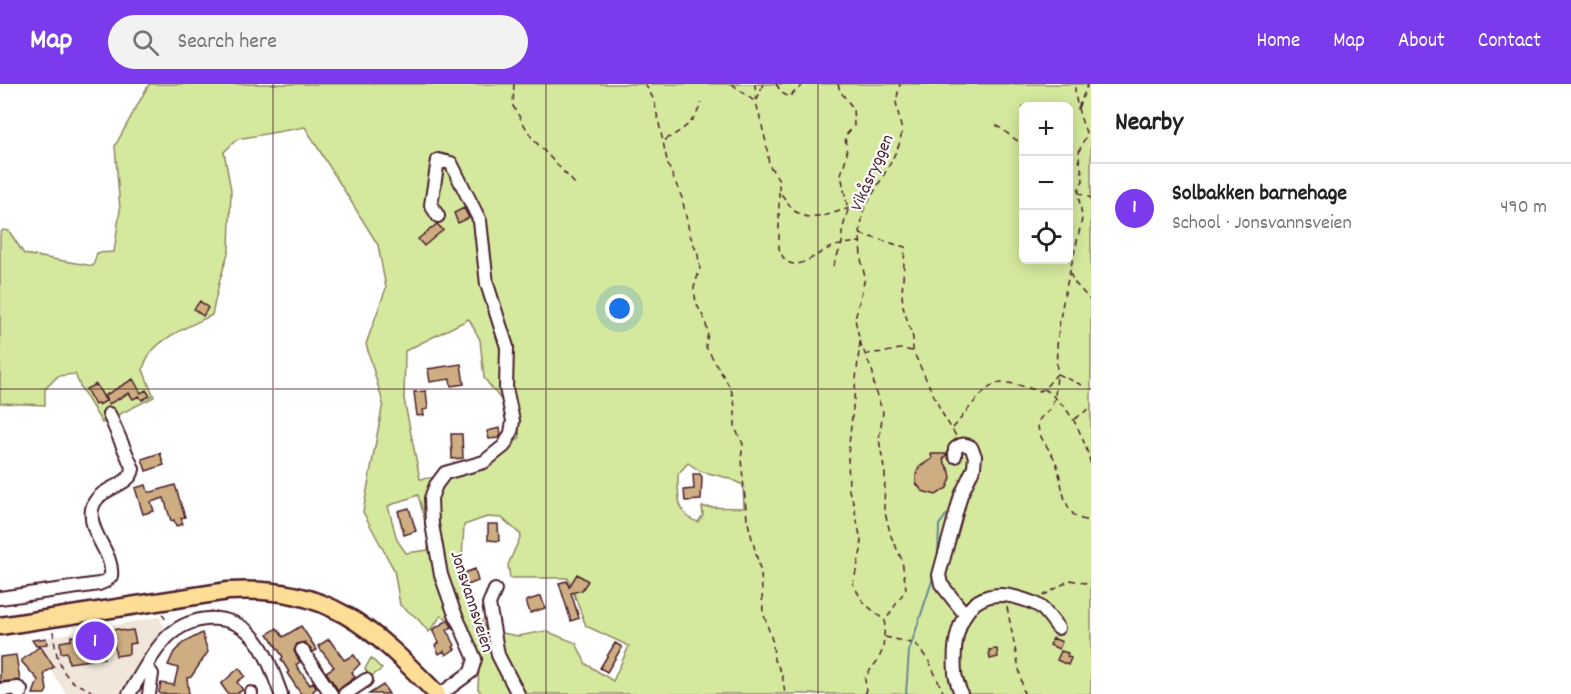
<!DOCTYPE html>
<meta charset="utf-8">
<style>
:root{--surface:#fff;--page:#f2f2f2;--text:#222;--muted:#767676;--line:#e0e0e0;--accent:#7c3aed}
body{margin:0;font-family:Dekko,sans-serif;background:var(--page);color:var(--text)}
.controls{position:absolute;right:18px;top:18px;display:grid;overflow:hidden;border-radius:9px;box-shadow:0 3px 15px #0003}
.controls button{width:54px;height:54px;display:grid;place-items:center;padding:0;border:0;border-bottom:2px solid var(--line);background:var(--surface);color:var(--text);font:30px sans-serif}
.you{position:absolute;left:620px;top:225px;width:21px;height:21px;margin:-15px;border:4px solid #fff;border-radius:50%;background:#1a73e8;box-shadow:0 0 0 9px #1a73e833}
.badge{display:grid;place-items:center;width:39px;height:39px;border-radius:50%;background:var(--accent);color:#fff;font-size:20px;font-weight:700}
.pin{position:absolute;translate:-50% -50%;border:3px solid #fff;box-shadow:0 2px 6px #0006}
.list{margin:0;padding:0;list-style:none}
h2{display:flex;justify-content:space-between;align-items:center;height:78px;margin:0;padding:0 24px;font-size:26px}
h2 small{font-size:20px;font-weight:400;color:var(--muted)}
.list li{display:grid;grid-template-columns:39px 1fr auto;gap:18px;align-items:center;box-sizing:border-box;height:90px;padding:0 24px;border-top:2px solid var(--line)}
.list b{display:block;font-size:22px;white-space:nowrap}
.list p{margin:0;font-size:20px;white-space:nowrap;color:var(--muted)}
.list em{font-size:20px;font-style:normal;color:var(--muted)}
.icon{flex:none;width:33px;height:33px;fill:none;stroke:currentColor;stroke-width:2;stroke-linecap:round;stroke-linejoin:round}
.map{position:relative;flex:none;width:1091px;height:610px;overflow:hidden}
header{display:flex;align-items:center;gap:36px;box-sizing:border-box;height:84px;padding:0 30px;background:var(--accent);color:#fff}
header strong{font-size:28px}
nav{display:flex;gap:33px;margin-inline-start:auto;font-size:21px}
.search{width:420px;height:54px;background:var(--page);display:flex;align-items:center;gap:15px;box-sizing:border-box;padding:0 21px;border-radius:33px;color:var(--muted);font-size:22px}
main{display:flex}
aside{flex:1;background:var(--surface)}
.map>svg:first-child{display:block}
</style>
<header>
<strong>Map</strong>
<div class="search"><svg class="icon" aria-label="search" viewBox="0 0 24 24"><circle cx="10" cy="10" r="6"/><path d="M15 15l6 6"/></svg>Search here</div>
<nav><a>Home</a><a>Map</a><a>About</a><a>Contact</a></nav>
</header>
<main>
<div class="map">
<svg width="1091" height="610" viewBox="0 0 1091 610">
<rect width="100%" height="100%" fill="#fff"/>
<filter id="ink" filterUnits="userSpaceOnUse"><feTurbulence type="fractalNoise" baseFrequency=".0167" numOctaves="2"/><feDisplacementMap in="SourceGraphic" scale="12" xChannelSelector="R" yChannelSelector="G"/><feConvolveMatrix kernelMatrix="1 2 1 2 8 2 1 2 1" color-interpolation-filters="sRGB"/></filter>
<g filter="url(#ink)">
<!-- built -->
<path fill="#f0e6d9" d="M159,533L166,545L147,569L121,610H66L32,556Z"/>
<!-- green -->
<path fill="#d4e99d" stroke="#8f8464" stroke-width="1.5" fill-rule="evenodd" d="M149,0H1091V610H482L478,605L479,581L464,542L441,532L429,548L417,534L400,521L394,486L363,428L383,319L366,260L386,204L378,161L305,43L237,55L224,68L231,106L229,166L219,199L212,231C189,243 148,256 143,286L154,313L102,339L81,304L75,290L58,292L45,305V321L0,319V150L3,146L9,147L24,170L93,182L97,169L114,168L120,126L115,62ZM1023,22H1068V176H1023ZM469,235L480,256L484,294L517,336L520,353C492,384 461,391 420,395L404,315L405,267ZM688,379L700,387L728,394L743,401L744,424L702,423L703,431L698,438C676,432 678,409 678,390ZM418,411L429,451L428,466L406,469L397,456L388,422ZM487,433L502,434L521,451L508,481L510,494H568L586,542L629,562L613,597L586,580L576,559L546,547L518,552L486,546L461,492L464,441Z
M371,574L382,585L370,593L365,585Z"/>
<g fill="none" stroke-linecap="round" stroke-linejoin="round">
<!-- stream -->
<path stroke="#698695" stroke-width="2" d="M938,474L939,441L946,431
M906,610L909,567L934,491"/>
</g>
<!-- building -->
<path fill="#cdad81" stroke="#4a1f2b" stroke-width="1.5" d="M464,124L469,134L458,139L454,129Z
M437,140L443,146L424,162L418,155Z
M200,217L208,224L203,232L194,225Z
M461,280L464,300L451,302L450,295L430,298L428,285Z
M133,295L141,309L146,306L150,312L142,316L139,312L133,315L129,309L109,320L104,312Z
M96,300L106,317L99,321L98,319L95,321L86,305Z
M426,307L428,325L423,326L424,331L417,332L414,308Z
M500,344L501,350L499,354L489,355L487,347Z
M451,350H462L463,374L452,375Z
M160,369L164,381L146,387L142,375Z
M931,370H947L943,376L950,388L951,394L947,404L936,411L922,407L916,399V391L919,383L932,375Z
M693,390H700L702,393L701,416L685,417L684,406L694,405Z
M146,401L148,408H152L175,401L185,433L181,434L183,440L176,442L174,436L171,437L164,414L151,418L154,427L143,430L135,404Z
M409,424L416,447L404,451L398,427Z
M488,440H498L499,457L488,456Z
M475,485L478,497L468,501L464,489Z
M577,490L588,497L582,506L571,509L579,534L571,537L559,499L567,497L569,503Z
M541,512L545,524L530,529L526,517Z
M448,536L452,543L447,546L455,561L453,563L455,565L446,571L444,567L439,570L435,561L439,559L432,546Z
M301,542L317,566L313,568L305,558L297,560L294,567L300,578L296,581L310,601L313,598L317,604L313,607L314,610H301L287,589L289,588L281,575L283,573L268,550L277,544L283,553Z
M118,545L125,547L133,546L136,559L129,560V570L116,572L112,546Z
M202,549L208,568L191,593L187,594L189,610H160L159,608L161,599L174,601L178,584L168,581L174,568L183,559Z
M103,550L104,574L69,579L67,568L61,569L60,558L71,556V552L79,554Z
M46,554L47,560L36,562L32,556Z
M1053,554L1062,558L1059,565L1050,561Z
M329,555L344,576L354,571L360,580L352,588L355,593L338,606L326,588L334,583L318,562Z
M615,559L622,563L607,588L600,584Z
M40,562L54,583L44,589L47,606L45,610H33L38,596L21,577Z
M997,565L998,573L990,575L989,566Z
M1061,567L1068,569L1067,572L1071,574L1068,581L1057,576Z
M16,571L20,596L0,598V573Z
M239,584L245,592L237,598L243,606L236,610H228L221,600Z
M383,601L389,610H369Z"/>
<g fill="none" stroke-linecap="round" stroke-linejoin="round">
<defs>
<path id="minor" d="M438,132L431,121L438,76L451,79L480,137L487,200L507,263L506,304L513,337L511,349L504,362L484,378L445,389L436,401L431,414L432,440L441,491L453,525L475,575L471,588L441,610
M955,372V365C961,359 964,360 971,363L975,372L974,383L961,411L939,491L941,500L964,529
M495,506L489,520L498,571L518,610
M0,514L99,500L106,497L111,492C114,469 88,450 92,425C97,402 130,404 133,385L109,330
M302,566L331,610
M146,583L152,590L149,610
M0,606L18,604L21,606L20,610
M251,609V610
M129,610C140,593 149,574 162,559C185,530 231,525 255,555C268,571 274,592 281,610
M345,610L366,596
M961,610C959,603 955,595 955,588C952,548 965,501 1015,513C1041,520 1042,522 1058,544"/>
<path id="major" d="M0,542L228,507C329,501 371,543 437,610"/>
</defs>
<!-- minor casing -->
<use href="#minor" stroke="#4a1f2b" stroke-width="16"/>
<!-- major casing -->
<use href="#major" stroke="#4a1f2b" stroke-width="21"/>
<!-- path -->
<path stroke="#4a1f2b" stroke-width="1.5" stroke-dasharray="6 4.5" stroke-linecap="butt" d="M514,0L513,22L532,54L577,102
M645,0L654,16L668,81L682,114L690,151L698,171L700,184L694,204L696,219L704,234L708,248L706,263L731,305L735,322V344L743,360L741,375L747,435L761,489L763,528L773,559L774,576L782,589L785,610
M732,0L754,17
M755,0L756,18L766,58L769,81L779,96V107L794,127L807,133L827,131L867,119
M776,0L782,9L789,13L804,0
M757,16L763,0
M1078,24L1088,0
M996,41L1023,61
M665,56C682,46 695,39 701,19
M1068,104L1091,114
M779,108V164C789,197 814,170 832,163C841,160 850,159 860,158
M860,150L905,163L902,210L903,223L913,254V267L942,329L956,352
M833,182L842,160V147L848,126L841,90L847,71L845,52L854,42L853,24L840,7L838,0
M1070,189L1074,198L1091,217
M860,258L848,370L849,407L853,417L862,462L853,500L863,518L885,537
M865,271C873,268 879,269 886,268C899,266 897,263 912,267
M1082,301L1057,290C1056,302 1056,317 1049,326C1045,331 1038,333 1038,341C1038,354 1051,366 1056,378C1062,395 1061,417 1074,431C1078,435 1086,436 1091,438
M1044,305C1071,323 1083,350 1091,381
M1075,335L1091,323
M953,344C964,332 985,299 1001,299C1013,298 1027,304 1039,307L1044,305L1057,290C1054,239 1070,190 1081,140C1085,125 1072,109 1083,97C1081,73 1073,74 1087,51C1080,33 1075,19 1075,0
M1043,512L1070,496L1085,499L1091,497
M1007,523L1024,610
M162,530L168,539
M53,547C55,565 58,585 72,597C79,603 88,602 93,610
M885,553L916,560L930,579L944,610
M866,610L865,593L878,576L883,565L885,537L906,505L902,476L891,452L884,425L885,390L879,355L883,328L874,304L873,289L860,258L855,235L865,194L861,175L860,150L863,127L890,80L899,61L902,48L896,18L900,0"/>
<!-- minor -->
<use href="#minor" stroke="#fff" stroke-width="12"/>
<!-- major -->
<use href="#major" stroke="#fedd96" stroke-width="16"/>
</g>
</g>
<!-- grid -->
<path fill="none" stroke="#4a1f2b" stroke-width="1.5" stroke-opacity="0.55" d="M273,0V610M546,0V610M818,0V610M0,305H1091"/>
<g text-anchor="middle" stroke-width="4.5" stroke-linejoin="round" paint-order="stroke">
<!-- street labels -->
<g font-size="18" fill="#4a1f2b" stroke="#fff">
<text transform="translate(871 88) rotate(-66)" y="6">Vikåsryggen</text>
<text transform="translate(473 517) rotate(72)" y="6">Jonsvannsveien</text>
</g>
</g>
</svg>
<div class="controls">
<button>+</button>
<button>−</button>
<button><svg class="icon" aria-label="locate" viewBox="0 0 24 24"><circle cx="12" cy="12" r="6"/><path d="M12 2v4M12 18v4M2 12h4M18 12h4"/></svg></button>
</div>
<div class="you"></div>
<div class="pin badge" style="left:95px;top:557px">1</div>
</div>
<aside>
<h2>Nearby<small></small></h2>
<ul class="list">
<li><span class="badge">1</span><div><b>Solbakken barnehage</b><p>School · Jonsvannsveien</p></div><em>490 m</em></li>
</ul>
</aside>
</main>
